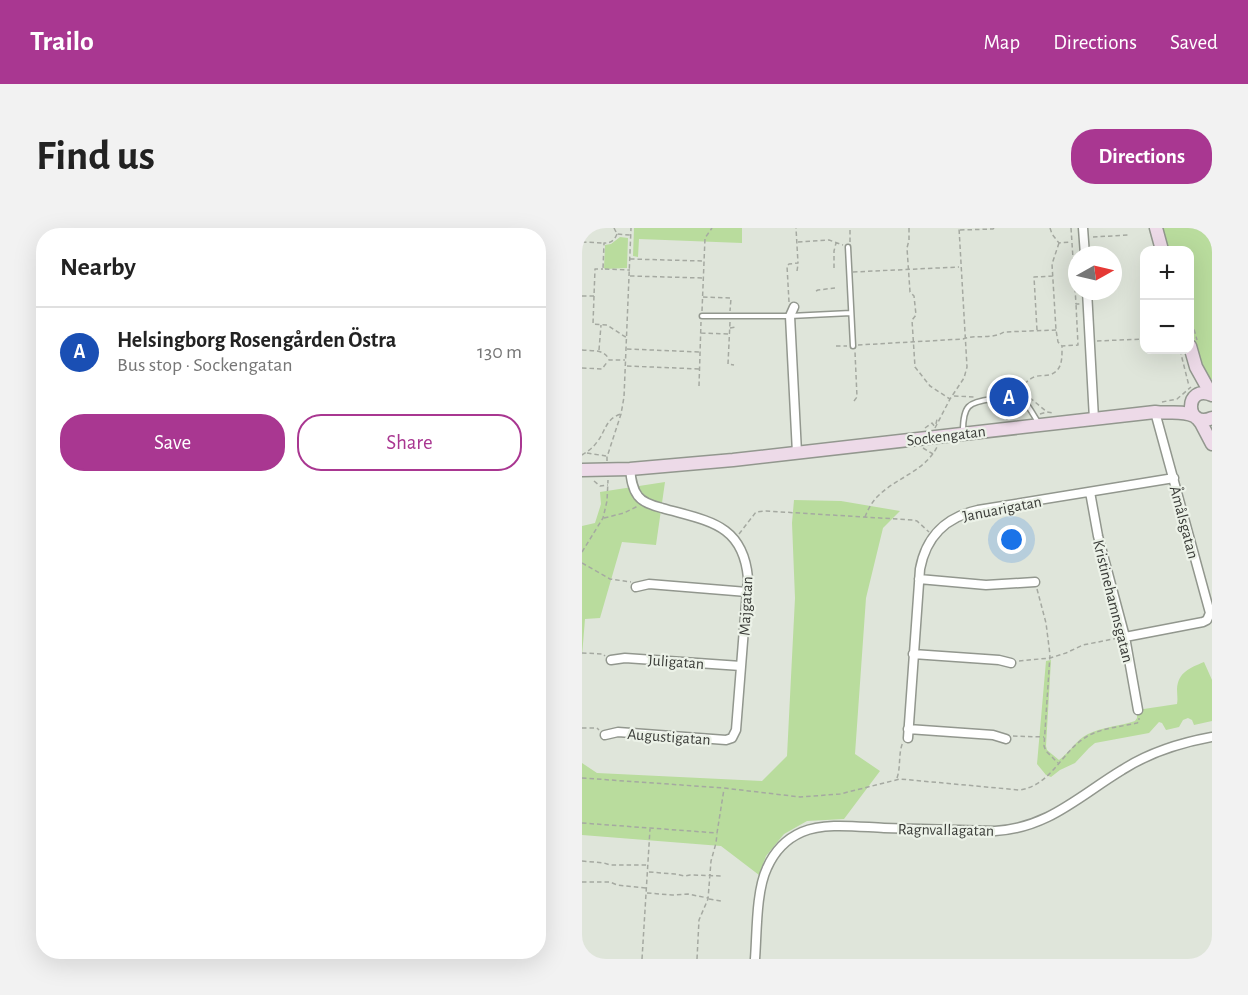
<!DOCTYPE html>
<meta charset="utf-8">
<style>
:root{--surface:#fff;--page:#f2f2f2;--text:#222;--muted:#767676;--line:#e0e0e0;--accent:#a93791}
body{margin:0;font-family:"Alegreya Sans",sans-serif;background:var(--page);color:var(--text)}
.controls{position:absolute;right:18px;top:18px;display:grid;overflow:hidden;border-radius:12px;box-shadow:0 6px 24px #0002}
.controls button{width:54px;height:54px;display:grid;place-items:center;padding:0;border:0;border-bottom:2px solid var(--line);background:var(--surface);color:var(--text);font:30px sans-serif}
.compass{position:absolute;left:486px;top:18px;width:54px;height:54px;border-radius:50%;background:var(--surface);box-shadow:0 6px 24px #0002;rotate:82deg}
.you{position:absolute;left:430px;top:312px;width:21px;height:21px;margin:-15px;border:4px solid #fff;border-radius:50%;background:#1a73e8;box-shadow:0 0 0 9px #1a73e833}
.badge{display:grid;place-items:center;width:39px;height:39px;border-radius:50%;background:var(--accent);color:#fff;font-size:20px;font-weight:700}
.pin{position:absolute;translate:-50% -50%;border:3px solid #fff;box-shadow:0 2px 6px #0006}
.list{margin:0;padding:0;list-style:none}
h2{display:flex;justify-content:space-between;align-items:center;height:78px;margin:0;padding:0 24px;font-size:26px}
h2 small{font-size:20px;font-weight:400;color:var(--muted)}
.list li{display:grid;grid-template-columns:39px 1fr auto;gap:18px;align-items:center;box-sizing:border-box;height:90px;padding:0 24px;border-top:2px solid var(--line)}
.list b{display:block;font-size:22px;white-space:nowrap}
.list p{margin:0;font-size:20px;white-space:nowrap;color:var(--muted)}
.list em{font-size:20px;font-style:normal;color:var(--muted)}
.actions{display:flex;gap:12px;padding:18px 24px}
.actions a{flex:1;padding:14px 0;border:2px solid var(--accent);border-radius:24px;text-align:center;font-size:21px;color:var(--accent)}
.actions .main{background:var(--accent);color:#fff}
.map{position:relative;flex:none;width:630px;height:731px;overflow:hidden;border-radius:24px}
header{display:flex;align-items:center;gap:36px;box-sizing:border-box;height:84px;padding:0 30px;background:var(--accent);color:#fff}
header strong{font-size:28px}
nav{display:flex;gap:33px;margin-inline-start:auto;font-size:21px}
.intro{display:flex;align-items:center;justify-content:space-between;box-sizing:border-box;height:144px;padding:0 36px}
h1{margin:0;font-size:42px}
.button{padding:15px 27px;border-radius:24px;background:var(--accent);color:#fff;font-size:21px;font-weight:700}
main{display:flex;gap:36px;padding:0 36px}
aside{flex:1;background:var(--surface);border-radius:24px;box-shadow:0 6px 24px #0002}
.map>svg:first-child{display:block}
</style>
<header>
<strong>Trailo</strong>
<nav><a>Map</a><a>Directions</a><a>Saved</a></nav>
</header>
<div class="intro"><h1>Find us</h1><a class="button">Directions</a></div>
<main>
<aside>
<h2>Nearby<small></small></h2>
<ul class="list">
<li><span class="badge" style="background:#1a4fb4">A</span><div><b>Helsingborg Rosengården Östra</b><p>Bus stop · Sockengatan</p></div><em>130 m</em></li>
</ul>
<div class="actions"><a class="main">Save</a><a>Share</a></div>
</aside>
<div class="map">
<svg width="630" height="731" viewBox="0 0 630 731">
<rect width="100%" height="100%" fill="#dfe5da"/>
<!-- green -->
<path fill="#b9dc9d" d="M52,0H160V15L57,11L56,29L51,28Z
M579,0H630V151H625L608,98V22H586Z
M38,9L46,10L45,40L23,41L22,40L23,17L29,16Z
M83,254L74,317L40,314L18,390L3,391L0,428V298L13,295L19,276L18,264Z
M212,272L259,273L318,283L301,300L284,370L273,526L298,543L262,591L225,593L202,606L184,628L177,647L139,618L0,607V535L15,545L180,553L205,528L213,370L210,295Z
M469,432L464,518L465,522L477,532C487,525 494,512 506,506C520,499 538,498 553,493L555,490V482L595,476C596,471 595,466 595,461C596,444 608,440 622,434L630,452V493L612,497L610,492L606,490L601,492L597,499L584,502L580,495L577,494L567,505L513,515L507,520L493,535L478,542L469,549L464,547L455,536L464,433Z"/>
<g fill="none" stroke-linecap="round" stroke-linejoin="round">
<defs>
<path id="lane" d="M266,19L271,118
M120,88H208L269,85
M381,203C381,178 386,174 410,171C418,170 427,169 435,169C446,174 449,184 456,194"/>
<path id="street" d="M501,0L503,27
M505,63L512,191
M212,79L208,88L215,225
M508,264L516,308L543,409L556,482
M337,351L404,357L453,354
M54,359L67,356L165,364
M543,409L621,394L625,392L628,385L573,184
M331,426L417,432L429,435
M29,432L43,430L159,438
M326,501L411,507L424,511
M23,507L36,504L144,512L150,510L154,502L166,350C161,295 125,293 80,280C72,278 61,275 56,268C50,260 49,250 48,241
M326,510L338,341C344,309 364,289 396,282L592,250
M173,731C175,705 174,663 185,640C192,624 204,611 220,604C243,594 277,599 302,600C339,601 376,602 413,603C466,600 497,568 540,542C568,524 597,515 630,509"/>
<path id="secondary" d="M574,0L580,22
M608,118L614,139L629,166
M630,167C602,155 602,202 630,190
M615,190L619,195L630,216
M0,242L48,241L151,232L573,184C586,186 599,182 612,188"/>
</defs>
<!-- lane casing -->
<use href="#lane" stroke="#92978e" stroke-width="7"/>
<!-- street casing -->
<use href="#street" stroke="#92978e" stroke-width="11"/>
<!-- secondary casing -->
<use href="#secondary" stroke="#92978e" stroke-width="15"/>
<!-- path -->
<path stroke="#a5a9a1" stroke-width="1.5" stroke-dasharray="4.5 3" stroke-linecap="butt" d="M32,0L35,6L48,7
M327,0V12L325,20L328,64L332,68L334,87L330,92L333,139L348,158L368,171
M468,0L470,6L477,15L488,14
M489,0L494,76H499
M378,2L411,1L412,0
M35,6C32,13 29,15 22,15L21,41L48,42
M511,9L546,7
M0,14L21,15
M216,14L247,12L261,17
M268,14V0
M477,15L470,36L474,102L476,114L480,118L496,117L494,76
M48,31L121,33
M252,40V23L254,15
M215,43L216,36
M271,44L377,39
M48,48L121,50
M234,63L236,62L253,60
M0,68H12L13,41H21
M12,68L11,96L25,97L45,110
M121,69L149,70L148,83
M207,74L205,38L207,36L216,35L214,0
M120,83L123,10L130,0
M608,87L615,112
M148,94L146,136L152,137
M148,100L154,99
M455,102L452,49L471,48
M119,105L146,106
M515,113L562,111
M276,117L381,111C394,106 409,112 422,104L474,102
M254,118H265
M45,121L118,124
M0,122C11,123 23,121 27,132H43
M17,122L19,97
M598,122L607,158
M45,138L117,141
M0,140L20,141L26,133
M117,158L119,94
M438,162C441,157 447,151 452,149C457,147 462,148 467,147C481,143 480,130 480,118
M435,163L441,164L465,184
M372,168L392,169
M272,173L275,169L273,124
M580,174L595,171L609,159
M423,176L425,192
M458,186L465,184L471,185
M354,196L355,191L354,196
M343,200L350,195L353,199
M353,200L368,171L382,150L385,139L377,0
M341,220L351,226
M5,225L24,228
M0,227C5,224 11,220 15,214C24,203 23,191 39,186
M25,233V229L39,186L42,169L49,0
M12,253L18,258L26,257
M283,289C286,281 290,274 296,268C315,249 342,244 355,219
M22,290L42,285L56,278
M157,306L174,284L184,283L331,292L335,293L347,304
M0,324L21,290L25,273L26,252
M0,335L28,351L49,354
M455,361L464,395L468,427L462,518L464,523L476,535
M0,425L21,426L23,428
M437,433L468,430L484,425L501,417L536,410
M0,500H15L17,502
M431,508L462,509
M0,550L142,560L218,569L258,566L318,551L437,562C468,558 478,527 501,511C516,500 538,499 555,495L557,494V490
M315,550C319,539 316,525 321,514
M0,595L135,605L142,561
M0,633L22,635L28,637H65
M67,644L93,646L103,648L108,647L140,648
M0,654H28L35,657L64,660
M65,665L90,667L106,666L126,670
M127,671L139,673
M60,731L68,601
M115,731L117,692L126,671L129,633L134,615L135,606"/>
<!-- lane -->
<use href="#lane" stroke="#fff" stroke-width="4"/>
<!-- street -->
<use href="#street" stroke="#fff" stroke-width="8"/>
<!-- secondary -->
<use href="#secondary" stroke="#eddae8" stroke-width="12"/>
</g>
<g text-anchor="middle" stroke-width="4.5" stroke-linejoin="round" paint-order="stroke">
<!-- street labels -->
<g font-size="16" fill="#3b3d39" stroke="#ecf2e8">
<text transform="translate(364 207) rotate(-7)" y="6">Sockengatan</text>
<text transform="translate(420 280) rotate(-11)" y="6">Januarigatan</text>
<text transform="translate(603 294) rotate(75)" y="6">Åmålsgatan</text>
<text transform="translate(532 373) rotate(76)" y="6">Kristinehamnsgatan</text>
<text transform="translate(163 378) rotate(-87)" y="6">Majgatan</text>
<text transform="translate(94 433) rotate(4)" y="6">Juligatan</text>
<text transform="translate(87 508) rotate(4)" y="6">Augustigatan</text>
<text transform="translate(364 601) rotate(1)" y="6">Ragnvallagatan</text>
</g>
</g>
</svg>
<div class="controls">
<button>+</button>
<button>−</button>
</div>
<svg class="compass" viewBox="-18 -18 36 36"><path d="M0-13l5 13h-10z" fill="#e53935"/><path d="M0 13l5-13h-10z" fill="#767676"/></svg>
<div class="you"></div>
<div class="pin badge" style="left:427px;top:169px;background:#1a4fb4">A</div>
</div>
</main>
